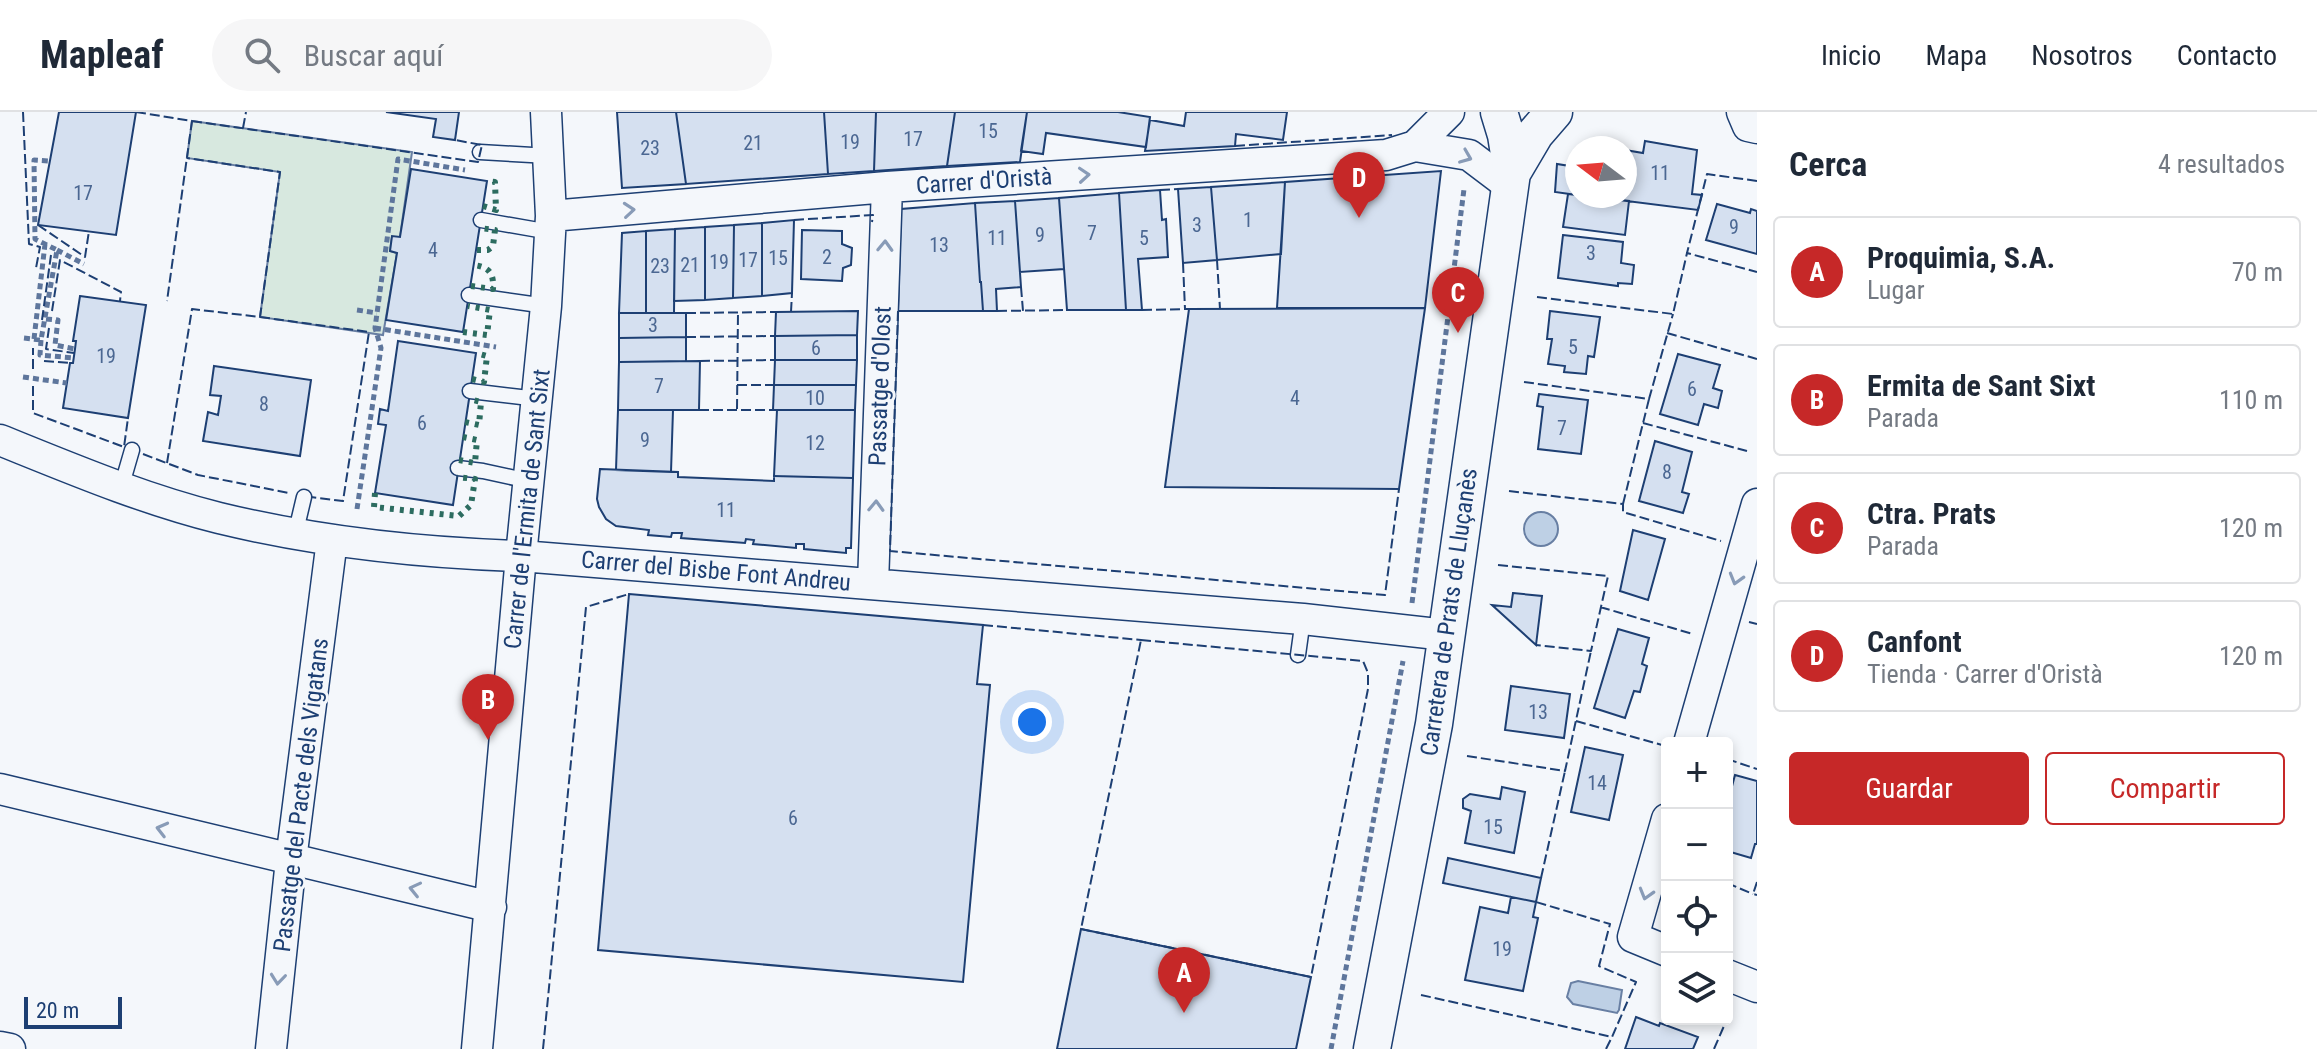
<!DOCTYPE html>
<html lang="es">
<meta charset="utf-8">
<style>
:root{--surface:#fff;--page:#f6f6f7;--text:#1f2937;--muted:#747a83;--line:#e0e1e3;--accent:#c62828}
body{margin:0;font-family:"Roboto Condensed",sans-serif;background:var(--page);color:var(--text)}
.controls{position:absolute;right:24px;bottom:24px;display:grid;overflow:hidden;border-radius:8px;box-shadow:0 4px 12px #0003}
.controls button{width:72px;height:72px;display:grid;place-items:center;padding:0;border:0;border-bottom:2px solid var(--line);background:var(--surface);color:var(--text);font:40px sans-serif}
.compass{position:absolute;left:1565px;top:24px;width:72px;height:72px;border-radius:50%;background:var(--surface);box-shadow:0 4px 12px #0003;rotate:286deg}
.scale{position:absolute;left:24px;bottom:20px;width:98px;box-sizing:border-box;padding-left:8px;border:4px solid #1d3f73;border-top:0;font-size:22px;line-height:28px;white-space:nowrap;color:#1d3f73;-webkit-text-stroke:6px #f4f7fb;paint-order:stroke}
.you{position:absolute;left:1032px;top:610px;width:28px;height:28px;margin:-20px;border:6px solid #fff;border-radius:50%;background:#1a73e8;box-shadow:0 0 0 12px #1a73e833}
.badge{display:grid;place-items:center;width:52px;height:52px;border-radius:50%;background:var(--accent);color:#fff;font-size:26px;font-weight:700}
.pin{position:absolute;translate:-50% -66px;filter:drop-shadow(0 2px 4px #0008)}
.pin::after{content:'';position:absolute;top:42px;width:28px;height:24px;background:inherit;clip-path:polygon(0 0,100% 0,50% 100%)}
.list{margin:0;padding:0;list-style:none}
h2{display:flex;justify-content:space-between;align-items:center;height:104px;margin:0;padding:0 32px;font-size:34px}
h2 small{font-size:26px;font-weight:400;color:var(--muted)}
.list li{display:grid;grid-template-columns:52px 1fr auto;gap:24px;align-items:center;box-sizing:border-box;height:112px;margin:0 16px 16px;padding:0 16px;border:2px solid var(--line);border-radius:8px}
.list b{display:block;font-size:30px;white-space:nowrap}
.list p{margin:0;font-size:26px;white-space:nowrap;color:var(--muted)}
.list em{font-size:26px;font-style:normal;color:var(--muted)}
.actions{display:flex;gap:16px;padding:24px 32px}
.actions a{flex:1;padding:18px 0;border:2px solid var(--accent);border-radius:8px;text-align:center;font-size:28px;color:var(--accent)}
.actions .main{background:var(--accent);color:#fff}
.icon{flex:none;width:44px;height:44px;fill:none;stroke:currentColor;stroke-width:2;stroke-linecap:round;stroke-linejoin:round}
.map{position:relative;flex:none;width:1757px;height:937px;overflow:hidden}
header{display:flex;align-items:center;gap:48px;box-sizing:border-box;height:112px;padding:0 40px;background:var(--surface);border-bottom:2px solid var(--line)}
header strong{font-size:38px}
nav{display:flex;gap:44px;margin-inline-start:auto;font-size:28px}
.search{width:560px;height:72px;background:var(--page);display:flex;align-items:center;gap:20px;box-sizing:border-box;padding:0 28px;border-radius:44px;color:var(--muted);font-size:30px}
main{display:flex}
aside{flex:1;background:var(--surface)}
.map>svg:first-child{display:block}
</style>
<header>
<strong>Mapleaf</strong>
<div class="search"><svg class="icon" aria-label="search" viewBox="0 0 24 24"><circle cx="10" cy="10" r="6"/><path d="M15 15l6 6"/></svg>Buscar aquí</div>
<nav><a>Inicio</a><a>Mapa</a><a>Nosotros</a><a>Contacto</a></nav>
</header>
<main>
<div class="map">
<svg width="1757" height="937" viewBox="0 0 1757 937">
<rect width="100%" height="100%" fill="#f4f7fb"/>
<!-- green -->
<path fill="#d7e8df" stroke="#687fa3" stroke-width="2" d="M192,9L412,40L400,125H392L390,139L397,141L383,223L260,205L280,60L187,46Z"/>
<!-- water -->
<path fill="#bed0e5" stroke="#687fa3" stroke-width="2" d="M1524 417a17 17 0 1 1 34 0a17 17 0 1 1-34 0Z
M1578,869L1622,878L1619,898L1617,901L1573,892L1567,885L1571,871Z"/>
<!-- building -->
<path fill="#d5e0f0" stroke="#1d3f73" stroke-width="2" d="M59,0H136L116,123L38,113Z
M386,0H459L455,28L433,25L436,7Z
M617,0H676L686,72L622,76Z
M676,0H824L828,62L686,72Z
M824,0H876L874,59L828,62Z
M876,0H955L947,54L874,59Z
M955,0H1027L1020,50L947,54Z
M1027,0H1118L1150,5L1146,35L1046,21L1043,42L1021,39Z
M1186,0H1287L1283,28L1236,22L1235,34L1145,39L1150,8L1184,14Z
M1645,29L1697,38L1692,82L1702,83L1698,98L1587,84H1625V38L1643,41Z
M1577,46V83L1555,80L1557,52L1576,55Z
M411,57L487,69L463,220L386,208L397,141L390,139L392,124L400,125Z
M1441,59L1425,196H1277L1285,70Z
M1285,70L1281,142L1217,148L1211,75Z
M1211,75L1217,148L1183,151L1178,77Z
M1160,78L1162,108L1166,107L1168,145L1138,147L1142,198H1126L1119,81Z
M1119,81L1126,198H1067L1059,86Z
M1568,82L1629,89L1625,123L1563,115Z
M1059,86L1064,157L1020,160L1015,89Z
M1015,89L1021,175L996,177L997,199H983L981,170H980L975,91Z
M975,91L980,170H981L983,199H898L901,97Z
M1717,92L1750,101L1751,97L1757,99V142L1706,128Z
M794,108L792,181L762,184V111Z
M762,111V184L733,186L734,113Z
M734,113L733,186L705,188V115Z
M705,115V188L674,189L675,117Z
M675,117L674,201H646V119Z
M802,118L842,119V132L852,136L851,153L843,156L842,169L801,167Z
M646,119V201H619L622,121Z
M1563,123L1623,130L1621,151L1634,153L1632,172L1618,171V174L1558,166Z
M80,184L146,193L128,306L63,296L70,251H73L75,237L76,229H73Z
M1425,196L1399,377L1165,375L1189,197Z
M858,199L857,223L775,224L776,200Z
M1550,199L1600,205L1594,245L1588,244L1586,262L1564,260L1565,254L1548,252L1552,227H1547Z
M619,201H686V225L619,226Z
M857,223V248H775V224Z
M686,225V249L619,250V226Z
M398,229L476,241L453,393L375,381L386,313L378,312L380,297L388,299Z
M1678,242L1720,253L1713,276L1722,279L1718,296L1704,292L1698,313L1660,302Z
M775,248H857L856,273H774Z
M700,249L699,298H618L619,250Z
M214,254L311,268L300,344L203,329L208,300L218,303L221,284L210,283Z
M774,273H856L855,298H773Z
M1539,282L1588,288L1581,342L1538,337L1543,295L1537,294Z
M618,298H673L671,360L616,358Z
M777,298H855L853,366L774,364Z
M1655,329L1692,340L1682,380L1689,382L1683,401L1639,389Z
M600,357L678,360V365L774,369V364L853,366L851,436H846V441L804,437V432H796V436L753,432L754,428L746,427L745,431L681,426L682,421H672L671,425L648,423L649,418L616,414L606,407L599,395L597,387Z
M1633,418L1665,427L1648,488L1620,479Z
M1513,481L1542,484L1536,533L1492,493L1511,495Z
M629,482L983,513L977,572L990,573L963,870L598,838Z
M1618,517L1649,526L1642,552L1647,554L1640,580L1634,579L1625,606L1594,596Z
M1511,574L1570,582L1564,626L1505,618Z
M1585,635L1623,643L1609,708L1571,700Z
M1735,663L1757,669V732H1755L1751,746L1727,739V693Z
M1502,675L1525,680L1514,741L1465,731L1471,699L1463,696V687L1470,682L1500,687Z
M1448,746L1541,766L1536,790L1443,771Z
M1511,785L1536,790L1533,805L1538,806L1523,879L1465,868L1480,795L1508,801Z
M1081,817L1311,865L1296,937H1057Z
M1636,905L1659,914L1660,911L1698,925L1693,937H1625Z"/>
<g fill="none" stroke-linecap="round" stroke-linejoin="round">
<defs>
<path id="service" d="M480,40L549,44
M481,108L550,120
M469,183L546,194
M470,279L538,287
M458,356L483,359L529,369
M121,376L132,338
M295,423L304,385
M1298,543L1303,507"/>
<path id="minor" d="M1742,0L1748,14L1757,16
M1415,34L1469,43L1510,74
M551,104L887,75L1386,43L1415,34L1449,0
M0,328C72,357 143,387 219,406C318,430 419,441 521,444L1303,507L1446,523
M873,472L887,75
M1689,631L1757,392
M0,677L491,795
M1667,707L1633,825L1667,839
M1727,863L1757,875
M0,935L10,937
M271,937L291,748L332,428
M477,937L521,444L546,194L551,104L546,0"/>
<path id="tertiary" d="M1512,61L1535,22L1554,0
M1372,937L1434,612L1512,61L1506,23L1499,0"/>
</defs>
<!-- service casing -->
<use href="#service" stroke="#1d3f73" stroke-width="17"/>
<!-- minor casing -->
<use href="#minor" stroke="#1d3f73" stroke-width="33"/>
<!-- tertiary casing -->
<use href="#tertiary" stroke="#1d3f73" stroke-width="39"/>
<!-- path -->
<path stroke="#5e769c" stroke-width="5" stroke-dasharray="6 4" stroke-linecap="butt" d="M57,138L84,152
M357,198L377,201
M46,207L58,208L55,233L75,237
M375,216L496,235
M24,226L41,228L57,138L35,127L34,48L49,49
M34,227L45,132
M41,228L40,243L74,246
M23,265L67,271
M357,397L381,236L375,216L398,47L465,58
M1412,491L1464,77
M1331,937L1403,549"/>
<!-- service -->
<use href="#service" stroke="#f4f7fb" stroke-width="14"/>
<!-- minor -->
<use href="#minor" stroke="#f4f7fb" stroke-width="30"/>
<!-- tertiary -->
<use href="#tertiary" stroke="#f4f7fb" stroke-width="36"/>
<!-- hedge -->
<path stroke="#2c6c60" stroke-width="6" stroke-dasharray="4 6" stroke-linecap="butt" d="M483,94L496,98L495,70L487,69
M477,138H488L493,134L495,118L480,116
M471,174L493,177C494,161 489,155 474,153
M463,220L487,223L490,198L468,194
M472,267L484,270L487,244L476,241
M465,310L479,313L481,290L469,287
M459,348L475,351L477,328L463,325
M375,381L374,395L459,404L471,393L475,367L457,365"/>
<!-- fence -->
<path stroke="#1d3f73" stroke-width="2" stroke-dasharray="10 4" stroke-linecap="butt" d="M23,0L29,132L40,135L36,156
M136,0L192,9L167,189
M192,9L478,50L482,33L455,28
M243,16L246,0
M1235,34L1392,23
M1757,69L1707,62L1687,141L1757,160
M1160,78L1178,77
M794,108L873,103L872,110
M38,113L85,145L89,119
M1217,148L1220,197
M1183,151L1185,197
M1021,175L1023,199
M1537,185L1673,202L1687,141
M1142,198L1189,197
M52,199L60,148L121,180L120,189
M898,199L890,439L1385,483L1399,377
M997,199L1067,198
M791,200L792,181
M686,201L776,200
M260,205L369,220L343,389L311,385
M42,208L51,143
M49,216L46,237L74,241
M1667,221L1757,247
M686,225L775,224
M44,249L70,251
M700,249L775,248
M33,257V236
M1524,270L1649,287L1673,202
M737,273H774
M33,274V301L124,335L128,306
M737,297L738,200
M699,298H773
M1643,311L1747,339
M143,342L198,363L289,381
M167,351L192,197L260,205L280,60L187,46
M1509,379L1623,392V400L1721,429
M1623,392L1649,287
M1498,453L1608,464L1591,539L1536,533
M1600,495L1693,522
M1749,510L1757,512
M983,513L1141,528
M1141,528L1363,549L1368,561V577L1311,865L1081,817Z
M1576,609L1662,633
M1467,644L1565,659L1591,539
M1727,647L1757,657
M1541,766L1565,659
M1757,770L1753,782L1757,783
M1727,771L1753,782
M1421,883L1612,925L1636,870L1599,854L1610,812L1536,790
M543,937L586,495L629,482
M1606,937L1612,925
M1714,937L1727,907"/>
</g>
<!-- one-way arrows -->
<defs><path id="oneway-chevron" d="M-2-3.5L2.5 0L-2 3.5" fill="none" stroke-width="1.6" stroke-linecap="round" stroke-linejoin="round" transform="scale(2)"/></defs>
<g stroke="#889bb7">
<use href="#oneway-chevron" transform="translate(1466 45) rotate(22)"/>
<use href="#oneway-chevron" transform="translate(1084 63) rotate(-4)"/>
<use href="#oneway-chevron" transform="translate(629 98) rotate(-5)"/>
<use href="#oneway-chevron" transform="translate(885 134) rotate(-88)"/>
<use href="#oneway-chevron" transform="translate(876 394) rotate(-88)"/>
<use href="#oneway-chevron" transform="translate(1736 467) rotate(106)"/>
<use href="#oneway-chevron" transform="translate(162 717) rotate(-166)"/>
<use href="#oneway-chevron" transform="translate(415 777) rotate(-167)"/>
<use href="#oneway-chevron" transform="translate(1646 782) rotate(106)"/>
<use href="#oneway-chevron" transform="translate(278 867) rotate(96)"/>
</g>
<g text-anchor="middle" stroke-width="6" stroke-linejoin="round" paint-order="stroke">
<!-- number labels -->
<g font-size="20" fill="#4b6792">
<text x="988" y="26">15</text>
<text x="913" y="34">17</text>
<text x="850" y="37">19</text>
<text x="753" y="38">21</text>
<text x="650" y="43">23</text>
<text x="1660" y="68">11</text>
<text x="83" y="88">17</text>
<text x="1248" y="115">1</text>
<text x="1197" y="120">3</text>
<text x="1734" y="122">9</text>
<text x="1092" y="128">7</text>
<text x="1040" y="130">9</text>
<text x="997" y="133">11</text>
<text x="1144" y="133">5</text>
<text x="939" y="140">13</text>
<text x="433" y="145">4</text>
<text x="1591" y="148">3</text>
<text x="827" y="152">2</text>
<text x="778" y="153">15</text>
<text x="748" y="155">17</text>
<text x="719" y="157">19</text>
<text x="690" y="160">21</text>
<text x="660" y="161">23</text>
<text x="653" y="220">3</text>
<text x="1573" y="242">5</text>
<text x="816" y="243">6</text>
<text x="106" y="251">19</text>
<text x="659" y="281">7</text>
<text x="1692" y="284">6</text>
<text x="815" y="293">10</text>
<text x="1295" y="293">4</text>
<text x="264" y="299">8</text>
<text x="422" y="318">6</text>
<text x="1562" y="323">7</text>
<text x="645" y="335">9</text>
<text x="815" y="338">12</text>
<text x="1667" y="367">8</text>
<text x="726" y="405">11</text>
<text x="1538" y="607">13</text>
<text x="1597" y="678">14</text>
<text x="793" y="713">6</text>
<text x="1493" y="722">15</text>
<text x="1502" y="844">19</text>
</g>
<!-- street labels -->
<g font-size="24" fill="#1d3f73" stroke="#f4f7fb">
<text transform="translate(984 69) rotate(-4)" y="8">Carrer d'Oristà</text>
<text transform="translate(880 274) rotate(-88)" y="8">Passatge d'Olost</text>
<text transform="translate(527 397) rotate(-84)" y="8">Carrer de l'Ermita de Sant Sixt</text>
<text transform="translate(716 459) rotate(5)" y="8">Carrer del Bisbe Font Andreu</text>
<text transform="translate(1449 500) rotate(-82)" y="8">Carretera de Prats de Lluçanès</text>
<text transform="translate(301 683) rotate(-83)" y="8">Passatge del Pacte dels Vigatans</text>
</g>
</g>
</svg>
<div class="controls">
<button>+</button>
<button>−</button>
<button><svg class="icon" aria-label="locate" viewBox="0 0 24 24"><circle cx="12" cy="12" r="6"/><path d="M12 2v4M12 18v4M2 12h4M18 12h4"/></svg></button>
<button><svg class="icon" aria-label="layers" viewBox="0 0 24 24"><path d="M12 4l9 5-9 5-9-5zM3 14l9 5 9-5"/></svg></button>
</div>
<svg class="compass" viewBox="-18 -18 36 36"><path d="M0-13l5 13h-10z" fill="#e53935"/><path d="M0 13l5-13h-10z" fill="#747a83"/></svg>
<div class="scale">20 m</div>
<div class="you"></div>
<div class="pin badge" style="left:1184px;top:901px">A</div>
<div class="pin badge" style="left:488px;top:628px">B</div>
<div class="pin badge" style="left:1458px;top:221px">C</div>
<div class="pin badge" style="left:1359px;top:106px">D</div>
</div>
<aside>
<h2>Cerca<small>4 resultados</small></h2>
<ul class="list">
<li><span class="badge">A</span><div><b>Proquimia, S.A.</b><p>Lugar</p></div><em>70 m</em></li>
<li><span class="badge">B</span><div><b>Ermita de Sant Sixt</b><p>Parada</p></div><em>110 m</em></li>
<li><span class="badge">C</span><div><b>Ctra. Prats</b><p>Parada</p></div><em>120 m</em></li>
<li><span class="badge">D</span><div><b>Canfont</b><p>Tienda · Carrer d'Oristà</p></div><em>120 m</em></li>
</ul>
<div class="actions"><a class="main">Guardar</a><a>Compartir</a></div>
</aside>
</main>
